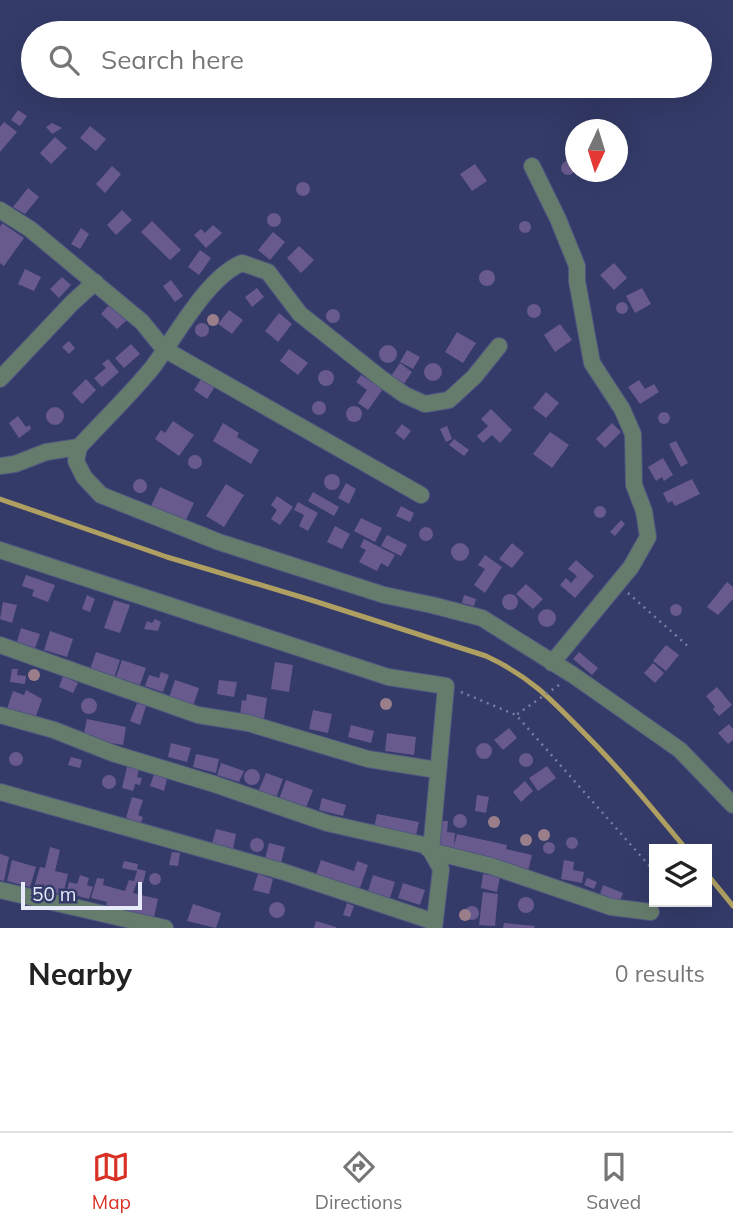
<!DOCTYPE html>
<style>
:root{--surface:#fff;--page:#f2f2f2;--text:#222;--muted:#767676;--line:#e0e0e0;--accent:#d93025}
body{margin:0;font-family:Mulish,sans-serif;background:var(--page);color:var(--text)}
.controls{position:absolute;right:21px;bottom:21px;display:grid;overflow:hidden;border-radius:0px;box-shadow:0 7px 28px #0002}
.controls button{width:63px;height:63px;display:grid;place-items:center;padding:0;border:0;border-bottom:2px solid var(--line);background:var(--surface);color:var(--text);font:35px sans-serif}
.compass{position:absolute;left:565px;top:119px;width:63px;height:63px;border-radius:50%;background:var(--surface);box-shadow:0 7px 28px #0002;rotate:184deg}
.scale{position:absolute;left:21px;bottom:18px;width:121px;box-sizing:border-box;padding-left:7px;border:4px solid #e6eafb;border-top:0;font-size:19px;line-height:24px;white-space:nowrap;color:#e6eafb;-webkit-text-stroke:5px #343b69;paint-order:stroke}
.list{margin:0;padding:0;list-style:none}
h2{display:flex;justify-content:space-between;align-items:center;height:91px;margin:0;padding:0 28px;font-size:30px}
h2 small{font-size:23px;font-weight:400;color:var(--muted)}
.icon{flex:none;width:38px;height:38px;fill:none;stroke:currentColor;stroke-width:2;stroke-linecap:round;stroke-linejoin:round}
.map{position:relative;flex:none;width:733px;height:928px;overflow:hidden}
.search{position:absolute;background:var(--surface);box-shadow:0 7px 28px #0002;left:21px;right:21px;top:21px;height:77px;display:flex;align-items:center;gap:18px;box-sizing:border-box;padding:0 24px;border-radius:38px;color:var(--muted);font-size:26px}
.sheet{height:203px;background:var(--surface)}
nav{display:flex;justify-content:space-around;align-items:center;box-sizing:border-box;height:98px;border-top:2px solid var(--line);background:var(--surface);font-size:19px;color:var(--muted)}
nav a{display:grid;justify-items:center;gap:4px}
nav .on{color:var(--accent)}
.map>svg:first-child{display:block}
</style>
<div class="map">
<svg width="733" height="928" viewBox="0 0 733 928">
<rect width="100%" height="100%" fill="#343b69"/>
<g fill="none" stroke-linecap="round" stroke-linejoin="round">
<!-- stream -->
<path stroke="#afa062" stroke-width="5" d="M0,499L167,557L311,600L486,656C529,676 550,698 583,732C620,769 653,809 686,849
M707,874L733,906"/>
</g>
<!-- building -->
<path fill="#685a8c" d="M18,110L27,116L20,126L11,120Z
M4,122L17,132L0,152V127Z
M52,123L62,128L52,134L46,127Z
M90,126L106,139L96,151L80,138Z
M55,137L67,148L51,164L40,153Z
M561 168a7 7 0 1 1 14 0a7 7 0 1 1-14 0Z
M475,164L487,181L472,191L460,174Z
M112,166L121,174L105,193L96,184Z
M296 189a7 7 0 1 1 14 0a7 7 0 1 1-14 0Z
M28,188L39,197L25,214L13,207Z
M122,210L132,220L116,235L107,225Z
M267 220a7 7 0 1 1 14 0a7 7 0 1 1-14 0Z
M152,221L181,250L170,260L141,232Z
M519 227a6 6 0 1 1 12 0a6 6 0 1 1-12 0Z
M2,223L24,238L4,266L0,263V227Z
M213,225L222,233L206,248L194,235L201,229L205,233Z
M81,228L89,234L80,249L71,244Z
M273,232L285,242L270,260L258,250Z
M299,246L314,260L301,273L287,258Z
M200,250L211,258L199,275L188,267Z
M614,263L627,278L614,290L600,275Z
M25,269L41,277L34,291L18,284Z
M479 278a8 8 0 1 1 16 0a8 8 0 1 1-16 0Z
M62,277L71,285L59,298L50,289Z
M171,280L183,296L175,302L163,286Z
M257,288L264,297L252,307L245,297Z
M642,288L651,304L635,313L626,296Z
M616 308a6 6 0 1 1 12 0a6 6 0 1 1-12 0Z
M110,304L127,320L117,329L101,314Z
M527 311a7 7 0 1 1 14 0a7 7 0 1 1-14 0Z
M326 316a7 7 0 1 1 14 0a7 7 0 1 1-14 0Z
M229,310L243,320L232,334L218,324Z
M279,313L292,324L278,342L265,331Z
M195 330a7 7 0 1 1 14 0a7 7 0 1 1-14 0Z
M560,324L572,340L555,352L544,335Z
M457,332L476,343L463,363L445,352Z
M69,341L75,348L69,354L62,347Z
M131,344L140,354L124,368L115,358Z
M379 354a9 9 0 1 1 18 0a9 9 0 1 1-18 0Z
M289,349L308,363L298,375L280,361Z
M407,350L420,357L413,369L400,362Z
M108,359L119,372L102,387L94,378L106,368L102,364Z
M424 372a9 9 0 1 1 18 0a9 9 0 1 1-18 0Z
M400,363L412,372L401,388L389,379Z
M318 378a8 8 0 1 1 16 0a8 8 0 1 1-16 0Z
M361,375L383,389L368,410L358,403L367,390L356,382Z
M203,376L216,385L207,399L194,390Z
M86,379L96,390L82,404L72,393Z
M639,380L645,389L654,384L659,392L640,404L628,387Z
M546,392L559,403L546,418L533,408Z
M312 408a7 7 0 1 1 14 0a7 7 0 1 1-14 0Z
M346 414a8 8 0 1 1 16 0a8 8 0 1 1-16 0Z
M46 416a9 9 0 1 1 18 0a9 9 0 1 1-18 0Z
M491,409L512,430L500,443L492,435L483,443L477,436L488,426L481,419Z
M658 418a6 6 0 1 1 12 0a6 6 0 1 1-12 0Z
M18,416L26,427L30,425L31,429L19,438L9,423Z
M173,421L194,435L179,456L155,439L161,430L165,433Z
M223,423L239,433L237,437L259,450L251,464L213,441Z
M612,423L621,432L605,448L596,439Z
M402,424L411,431L404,440L395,433Z
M447,426L452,439L446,442L440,429Z
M550,432L569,445L552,468L533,454Z
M454,439L469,450L464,456L449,445Z
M676,441L688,463L681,467L669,444Z
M188 462a7 7 0 1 1 14 0a7 7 0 1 1-14 0Z
M663,458L673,475L664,481L662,477L656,481L648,467Z
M324 482a8 8 0 1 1 16 0a8 8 0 1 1-16 0Z
M133 486a7 7 0 1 1 14 0a7 7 0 1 1-14 0Z
M692,479L700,494L675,506L672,501L668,503L663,493Z
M346,483L356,489L349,504L338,498Z
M226,484L244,495L224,527L206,516Z
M160,487L194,503L185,522L151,506Z
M313,492L339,507L334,516L308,501Z
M277,496L293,507L280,525L271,519L277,510L271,505Z
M298,502L318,513L308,531L299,526L304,515L294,510Z
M401,506L414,513L410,522L396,516Z
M594 512a6 6 0 1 1 12 0a6 6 0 1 1-12 0Z
M361,518L382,528L375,542L354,531Z
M621,520L625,524L615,536L610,532Z
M335,526L350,534L342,549L327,542Z
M419 534a7 7 0 1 1 14 0a7 7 0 1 1-14 0Z
M387,535L407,545L401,556L381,546Z
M364,539L395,555L388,567L381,563L377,571L359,562L366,550L360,547Z
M512,543L524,553L512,568L499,559Z
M451 552a9 9 0 1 1 18 0a9 9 0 1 1-18 0Z
M485,555L502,567L485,593L474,585L485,569L478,565Z
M576,560L594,576L575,598L560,585L566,578L571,583L577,576L568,569Z
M26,575L55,585L48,602L32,596L34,590L22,586Z
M727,582L733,587V599L718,615L707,607Z
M526,584L543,599L533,609L516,594Z
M502 602a8 8 0 1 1 16 0a8 8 0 1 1-16 0Z
M87,595L95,599L90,612L82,609Z
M464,595L476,599L474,606L462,603Z
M114,600L130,605L120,633L104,628Z
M3,602L17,605L12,623L0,619Z
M670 610a6 6 0 1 1 12 0a6 6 0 1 1-12 0Z
M538 618a9 9 0 1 1 18 0a9 9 0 1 1-18 0Z
M155,619L161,622L158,631L144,629L147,621L152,623Z
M21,628L40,634L35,648L17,642Z
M50,631L73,639L67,657L44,650Z
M666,645L679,655L666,671L653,661Z
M96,652L120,660L114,678L90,670Z
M579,652L598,668L592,675L573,659Z
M122,660L146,668L140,685L116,677Z
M275,662L293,665L289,692L271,689Z
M653,663L664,673L655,683L644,673Z
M12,669H18L17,675L26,676L25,684L10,682Z
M161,672L169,675L163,692L145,686L149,675L159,678Z
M63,676L78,683L73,693L59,687Z
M175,680L199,688L193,706L169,698Z
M219,680L237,682L234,697L217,694Z
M717,687L732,705L719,716L713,709L715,707L706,696Z
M26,690L42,699L35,719L7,709L13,691L24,695Z
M247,694L267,698L264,719L240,715L242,700L246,701Z
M81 706a8 8 0 1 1 16 0a8 8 0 1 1-16 0Z
M137,703L146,706L140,725L130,721Z
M313,710L332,714L328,733L309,729Z
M87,719L126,727L123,745L83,738Z
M729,724L733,729V740L728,744L718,733Z
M351,725L374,731L371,743L348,737Z
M509,728L517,738L503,750L494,740Z
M387,733L416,737L414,755L385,751Z
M171,743L191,748L187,762L168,757Z
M476 751a8 8 0 1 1 16 0a8 8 0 1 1-16 0Z
M9 759a7 7 0 1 1 14 0a7 7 0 1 1-14 0Z
M519 760a7 7 0 1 1 14 0a7 7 0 1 1-14 0Z
M196,754L219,759L216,773L193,767Z
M71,757L82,760L80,768L68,765Z
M221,763L244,771L239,782L217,775Z
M547,766L556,778L538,791L529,778Z
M127,767L139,769L137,777L142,778L140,785L135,784L133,791L122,788Z
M244 777a8 8 0 1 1 16 0a8 8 0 1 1-16 0Z
M266,773L283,779L276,798L258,792Z
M154,774L167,779L164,791L150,786Z
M102 782a7 7 0 1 1 14 0a7 7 0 1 1-14 0Z
M286,780L313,790L305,810L279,799Z
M525,781L533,791L521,802L513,792Z
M477,795L489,797L486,813L475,811Z
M132,797L143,800L138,815L143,817L141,823L126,818Z
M322,798L346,805L343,816L319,810Z
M377,814L419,822L416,835L374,828Z
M453 821a7 7 0 1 1 14 0a7 7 0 1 1-14 0Z
M441,821H448L447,832L455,833L454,846L457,834L507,845L506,849L532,855L528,871L503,865V861L438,848Z
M216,829L236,834L233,849L212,844Z
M566 843a6 6 0 1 1 12 0a6 6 0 1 1-12 0Z
M250 845a7 7 0 1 1 14 0a7 7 0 1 1-14 0Z
M543 848a6 6 0 1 1 12 0a6 6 0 1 1-12 0Z
M269,843L285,847L281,863L265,859Z
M50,847L60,850L55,871L68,874L63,895L34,887L40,867L45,868Z
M172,852L180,853L178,866L169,865Z
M0,854L9,857L4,881L0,880Z
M12,860L36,867L30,887L7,881Z
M321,860L354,871L357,861L368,865L360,888L316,874Z
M564,860L574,862L573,870L584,872L582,883L561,879Z
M124,861L138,864L137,869L146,871L143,883L137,882L133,893L158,899L154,917L106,905L107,902L91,898L97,878L104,879L103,885L125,891L129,880L134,881L137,871L122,868Z
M149 879a6 6 0 1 1 12 0a6 6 0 1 1-12 0Z
M258,874L273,879L269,894L253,890Z
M483,874L500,877L497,892L481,888Z
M80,875L89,878L87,885L93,887L89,899L66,893L69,882L77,884Z
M373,875L395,882L390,898L368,891Z
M587,878L597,882L594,889L584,885Z
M403,883L425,890L420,905L398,898Z
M603,885L623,893L620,901L600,894Z
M483,892L498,894L495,926L479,925Z
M518 905a8 8 0 1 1 16 0a8 8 0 1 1-16 0Z
M269 910a8 8 0 1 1 16 0a8 8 0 1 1-16 0Z
M347,903L354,906L350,917L343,915Z
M193,904L221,913L216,928L187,921Z
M465 913a7 7 0 1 1 14 0a7 7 0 1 1-14 0Z
M316,921L336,927V928H314Z
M504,923L535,926L534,928H503Z"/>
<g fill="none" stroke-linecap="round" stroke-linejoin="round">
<defs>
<path id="minor" d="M532,166L558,219L577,266V281L592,363L622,409L633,434L634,485L644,511L648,537L631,567L552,663
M0,210L30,229L142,322L164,349L421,495
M499,346L474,377L449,400L425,404L405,395L382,379L300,314L268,272L242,263C206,278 176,337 152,368C130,395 103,421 79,447L76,461L84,477L101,495L219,542L384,595L432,605L482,618L573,675L680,750L733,805
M0,379L72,303L95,282
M0,466L15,464L46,452L79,447
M0,550L388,677L446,686L431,851L441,869L434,928
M0,645L198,715L248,723L368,759L437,770
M0,715L54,730L115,754L214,784L327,823L424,845L431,851L491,866L611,907L651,912
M0,792L281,871L435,922
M0,890L165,928"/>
</defs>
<!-- minor casing -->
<use href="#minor" stroke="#505780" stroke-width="18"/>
<!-- path -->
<path stroke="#787ea1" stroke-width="2.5" stroke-dasharray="2 5" stroke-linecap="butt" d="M628,593L690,648
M559,685L516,715L654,871
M461,692L516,715
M707,854L709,853"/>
<!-- minor -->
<use href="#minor" stroke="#657c6c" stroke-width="16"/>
</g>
<!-- trees -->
<g fill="#9a7f8b">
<circle cx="213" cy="320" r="6"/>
<circle cx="34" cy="675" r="6"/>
<circle cx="386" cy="704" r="6"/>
<circle cx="494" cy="822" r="6"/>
<circle cx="544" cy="835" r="6"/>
<circle cx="526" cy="840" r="6"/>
<circle cx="465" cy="915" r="6"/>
</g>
</svg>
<div class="controls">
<button><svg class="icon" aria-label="layers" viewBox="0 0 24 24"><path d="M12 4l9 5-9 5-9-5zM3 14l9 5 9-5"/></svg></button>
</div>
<svg class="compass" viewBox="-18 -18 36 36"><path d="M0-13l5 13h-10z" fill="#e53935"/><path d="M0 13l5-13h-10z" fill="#767676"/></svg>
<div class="scale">50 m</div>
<div class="search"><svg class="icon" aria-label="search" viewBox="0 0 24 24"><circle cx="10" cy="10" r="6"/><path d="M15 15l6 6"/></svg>Search here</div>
</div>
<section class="sheet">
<h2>Nearby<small>0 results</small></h2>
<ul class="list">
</ul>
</section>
<nav>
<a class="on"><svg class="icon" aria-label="map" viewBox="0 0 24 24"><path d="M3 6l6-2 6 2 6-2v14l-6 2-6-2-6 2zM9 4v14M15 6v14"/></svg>Map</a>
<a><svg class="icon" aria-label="directions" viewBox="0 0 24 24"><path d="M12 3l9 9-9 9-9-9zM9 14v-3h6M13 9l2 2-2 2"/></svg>Directions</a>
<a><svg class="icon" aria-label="saved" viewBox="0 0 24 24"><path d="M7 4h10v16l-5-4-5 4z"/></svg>Saved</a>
</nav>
